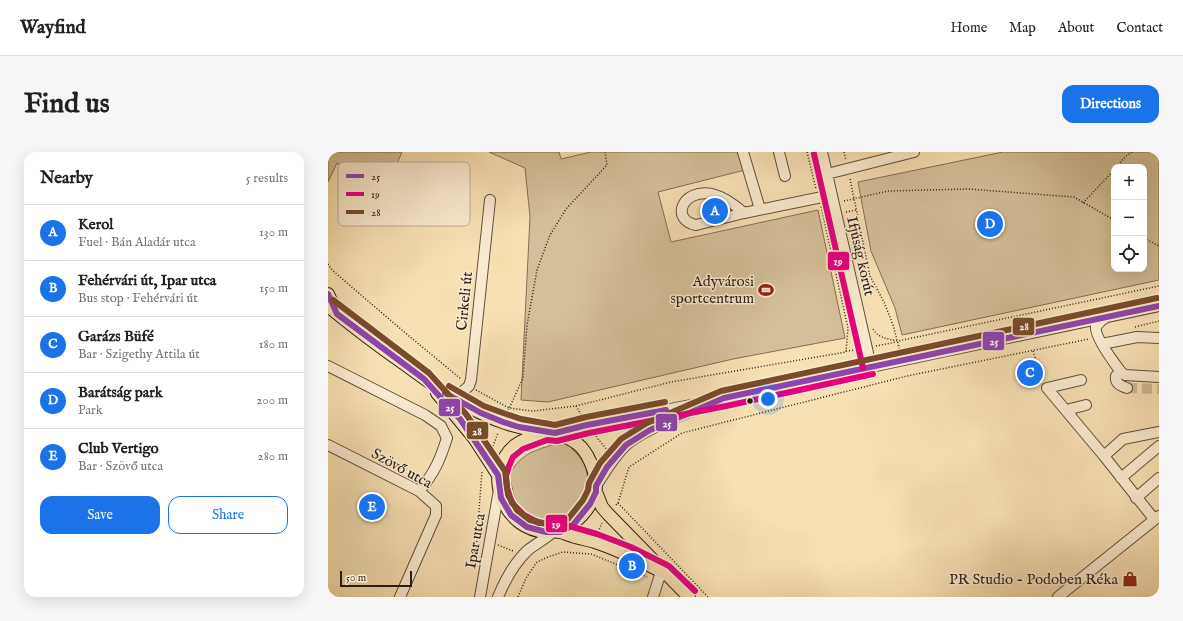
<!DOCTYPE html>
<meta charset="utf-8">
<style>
:root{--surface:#fff;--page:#f6f6f6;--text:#202124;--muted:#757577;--line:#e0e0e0;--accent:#1a73e8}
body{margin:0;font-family:"IM FELL English",serif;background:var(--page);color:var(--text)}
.controls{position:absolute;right:12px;top:12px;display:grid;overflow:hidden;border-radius:8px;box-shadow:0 4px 16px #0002}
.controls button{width:36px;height:36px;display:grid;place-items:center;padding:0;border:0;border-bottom:1px solid var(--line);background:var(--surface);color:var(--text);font:20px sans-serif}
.scale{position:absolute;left:12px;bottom:10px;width:72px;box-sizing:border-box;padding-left:4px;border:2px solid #2a1f14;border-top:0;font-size:11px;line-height:14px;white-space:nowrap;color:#2a1f14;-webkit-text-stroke:3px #faecce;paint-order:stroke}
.you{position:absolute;left:440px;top:247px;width:14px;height:14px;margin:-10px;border:3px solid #fff;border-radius:50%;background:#1a73e8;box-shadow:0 0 0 6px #1a73e833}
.badge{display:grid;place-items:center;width:26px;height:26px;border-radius:50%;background:var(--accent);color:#fff;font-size:13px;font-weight:700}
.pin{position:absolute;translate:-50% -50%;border:2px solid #fff;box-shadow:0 1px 4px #0006}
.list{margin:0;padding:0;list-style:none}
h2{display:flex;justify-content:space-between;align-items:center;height:52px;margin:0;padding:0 16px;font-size:17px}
h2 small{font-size:13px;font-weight:400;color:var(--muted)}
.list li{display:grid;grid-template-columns:26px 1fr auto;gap:12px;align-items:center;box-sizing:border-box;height:56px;padding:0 16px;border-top:1px solid var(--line)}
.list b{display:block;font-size:15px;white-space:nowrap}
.list p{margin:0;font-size:13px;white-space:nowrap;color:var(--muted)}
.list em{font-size:13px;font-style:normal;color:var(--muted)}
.actions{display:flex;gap:8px;padding:12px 16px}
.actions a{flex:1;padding:9px 0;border:1px solid var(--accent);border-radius:12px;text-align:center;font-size:14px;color:var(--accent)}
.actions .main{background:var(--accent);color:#fff}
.icon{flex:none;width:22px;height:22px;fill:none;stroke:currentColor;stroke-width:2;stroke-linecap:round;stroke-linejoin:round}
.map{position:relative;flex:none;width:831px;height:445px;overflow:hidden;border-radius:12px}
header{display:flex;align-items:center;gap:24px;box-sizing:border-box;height:56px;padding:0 20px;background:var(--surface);border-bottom:1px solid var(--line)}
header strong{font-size:19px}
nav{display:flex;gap:22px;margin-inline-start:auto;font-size:14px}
.intro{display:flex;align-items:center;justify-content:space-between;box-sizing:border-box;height:96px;padding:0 24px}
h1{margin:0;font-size:28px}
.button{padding:10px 18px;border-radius:12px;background:var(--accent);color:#fff;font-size:14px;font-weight:700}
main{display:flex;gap:24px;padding:0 24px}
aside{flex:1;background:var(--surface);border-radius:12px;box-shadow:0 4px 16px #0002}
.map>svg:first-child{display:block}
</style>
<header>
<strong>Wayfind</strong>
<nav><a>Home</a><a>Map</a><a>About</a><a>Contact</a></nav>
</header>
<div class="intro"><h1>Find us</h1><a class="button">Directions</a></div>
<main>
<aside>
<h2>Nearby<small>5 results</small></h2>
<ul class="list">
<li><span class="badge">A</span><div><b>Kerol</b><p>Fuel · Bán Aladár utca</p></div><em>130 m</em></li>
<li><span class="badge">B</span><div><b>Fehérvári út, Ipar utca</b><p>Bus stop · Fehérvári út</p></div><em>150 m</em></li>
<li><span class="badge">C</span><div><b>Garázs Büfé</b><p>Bar · Szigethy Attila út</p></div><em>180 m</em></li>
<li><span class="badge">D</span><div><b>Barátság park</b><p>Park</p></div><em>200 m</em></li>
<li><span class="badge">E</span><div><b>Club Vertigo</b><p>Bar · Szövő utca</p></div><em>280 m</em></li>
</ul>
<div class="actions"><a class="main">Save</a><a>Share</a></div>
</aside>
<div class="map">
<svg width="831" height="445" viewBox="0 0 831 445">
<rect width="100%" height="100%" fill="#f7e1b3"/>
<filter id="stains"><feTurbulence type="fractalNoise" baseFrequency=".005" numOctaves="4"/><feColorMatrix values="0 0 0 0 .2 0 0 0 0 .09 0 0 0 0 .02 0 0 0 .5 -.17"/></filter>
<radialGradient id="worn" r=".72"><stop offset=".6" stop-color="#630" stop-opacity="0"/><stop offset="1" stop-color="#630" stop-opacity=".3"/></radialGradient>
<!-- green -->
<path fill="#d4c098" stroke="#7f7056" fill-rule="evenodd" d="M0,0H74L58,37L9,11L0,30Z
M161,0H231L233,7L263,0H415L421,17L330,40L343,90L490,58L517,186L405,207L220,250L193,248L202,65L197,16Z
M675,0H831V128L574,183L567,156L543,99L530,30ZM786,15H816V117H786Z
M235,289C244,296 257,308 259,320C262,334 255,351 245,360C237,366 226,369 217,373C199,366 191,359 185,340C184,334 183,330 180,325C194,298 209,299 235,289Z"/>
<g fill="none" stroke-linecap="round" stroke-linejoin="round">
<!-- minor-tunnel -->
<path stroke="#ceba93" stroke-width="10" stroke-dasharray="10 5" stroke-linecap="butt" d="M799,236L831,237"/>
<defs>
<path id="minor" d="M415,0L432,57
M451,0L457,24
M494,0L543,214
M499,22L586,0
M416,61C407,53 397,45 384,42C354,36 342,68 368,73L416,61L504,43
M777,166C774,168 770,171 768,175C766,184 787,212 793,220L797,223L831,225
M774,192L809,185L831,186
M0,214L97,263L113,274L119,286C112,308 106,322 91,339
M793,220L788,224C787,231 792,234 799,236
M753,228L719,236L776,304L826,367
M126,247L141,234L143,228L162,48
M744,266L741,259L742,257L758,253
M227,281C283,267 341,258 397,246C542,215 686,185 831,154
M0,293L91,339L108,354V363L72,445
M776,304L795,287L831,280
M793,326L831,294
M268,334C277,320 285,306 297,294C312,280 351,264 371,256
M808,346L831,326
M152,445L171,338
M170,445C177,428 186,411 200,398C208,392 217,387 225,380
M325,445L331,426L337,421
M730,445L831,364"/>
<path id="major" d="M0,142L8,160
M0,154C24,174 49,193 75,211C106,234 139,258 177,271C189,275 202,278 215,280C230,283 242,284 253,295C262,305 271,327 267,340C263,358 247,372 232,380
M109,241L146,286L170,323
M216,281C193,287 177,295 171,320C169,328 171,341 175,349C183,367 198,378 217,380C222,380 227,379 232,380C237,381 242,384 247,385C254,387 261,388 267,390C292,398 314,410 337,421
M268,340L274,355L280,362L361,445"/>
</defs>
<!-- minor casing -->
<use href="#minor" stroke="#5d503c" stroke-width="12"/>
<!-- major casing -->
<use href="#major" stroke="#2a1f14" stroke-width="14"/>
<!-- path -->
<path stroke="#2a1f14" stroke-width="1.5" stroke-dasharray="1 2" stroke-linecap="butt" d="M479,0L488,37
M516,0L518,8
M788,15L798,4L804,0
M522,27L542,124L556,150L565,173L572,199
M516,49L560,39L640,37L746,45L786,68
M755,51L786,18
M518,60L528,58
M816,86L831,94
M0,112L4,118L75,179L133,227
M807,175L831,169
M545,177C550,186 560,187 570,189L831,134
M548,194L568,190
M518,199L529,198
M705,199L714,227
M148,238L181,256L205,259L248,254L343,230L518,200L520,176L493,54
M248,254L254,264
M179,261L195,226L199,173L209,118L222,83L238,57L279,13L277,0
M266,282L280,299
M165,294L170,281
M290,351L380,445
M288,353L290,351L301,315L354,281L579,224L761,187
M270,380L274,371
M170,393L185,399
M147,411L154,319
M190,445L198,426L209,410L220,405L235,400L263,402L319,425"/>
<!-- minor -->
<use href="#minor" stroke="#faecce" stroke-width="10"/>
<!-- major -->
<use href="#major" stroke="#f7e1b3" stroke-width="12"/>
<defs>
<path id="bus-1" d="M0,142L9,162L96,227L132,267L170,323L173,346L183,363L199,375L218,380H232L245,373L262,352L268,340V334L279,315L298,293L322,278L396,246L831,154
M117,241L153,261L175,270L191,275L227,281L259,273L338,258"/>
<path id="bus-2" d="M486,2L535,216
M367,439L341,414L303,395L269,382L234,372L211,371L196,363L184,351L179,336L178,324L181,314L185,305L195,297L219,288L229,289L261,281L398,254L545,222"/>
<path id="bus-3" d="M5,148L101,221L138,262L177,319L180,343L189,358L202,368L219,372H230L240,367L255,348L260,338L261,331L272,311L293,287L319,271L393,239L829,146
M121,234L156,254L178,262L193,267L227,273L258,265L337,250"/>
</defs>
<!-- bus-1 casing -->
<use href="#bus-1" stroke="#faecce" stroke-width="9"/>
<!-- bus-2 casing -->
<use href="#bus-2" stroke="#faecce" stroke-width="9"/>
<!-- bus-3 casing -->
<use href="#bus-3" stroke="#faecce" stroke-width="9"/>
<!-- bus-1 -->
<use href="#bus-1" stroke="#8e44ad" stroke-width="6"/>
<!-- bus-2 -->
<use href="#bus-2" stroke="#e5007d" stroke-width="6"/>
<!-- bus-3 -->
<use href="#bus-3" stroke="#7a4b2a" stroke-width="6"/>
</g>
<!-- icons -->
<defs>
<symbol id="stadium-bare" viewBox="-9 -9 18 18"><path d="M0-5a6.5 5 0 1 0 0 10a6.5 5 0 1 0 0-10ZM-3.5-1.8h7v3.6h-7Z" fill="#8f2418" stroke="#faecce" stroke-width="2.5" paint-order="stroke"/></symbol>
<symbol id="shop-bare" viewBox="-9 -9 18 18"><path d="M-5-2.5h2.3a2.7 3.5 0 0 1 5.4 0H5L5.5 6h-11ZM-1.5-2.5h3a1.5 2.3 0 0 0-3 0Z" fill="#8f2418" stroke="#faecce" stroke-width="2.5" paint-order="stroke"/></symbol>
</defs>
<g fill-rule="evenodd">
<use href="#stadium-bare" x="427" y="127" width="22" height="22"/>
<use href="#shop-bare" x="791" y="416" width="22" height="22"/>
</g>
<!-- markers -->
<circle fill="#2a1f14" stroke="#faecce" stroke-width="1.5" cx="422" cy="249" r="3.5"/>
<g text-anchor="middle" stroke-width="3" stroke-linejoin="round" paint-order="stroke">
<!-- street labels -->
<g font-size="15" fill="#2a1f14" stroke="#faecce">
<text transform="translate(533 104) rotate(77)" y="5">Ifjúság körút</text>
<text transform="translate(136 149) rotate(-84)" y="5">Cirkeli út</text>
<text transform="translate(74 316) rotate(29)" y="5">Szövő utca</text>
<text transform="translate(147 389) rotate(-80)" y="5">Ipar utca</text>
</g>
<!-- poi labels -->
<g font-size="15" fill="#2a1f14" stroke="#faecce" text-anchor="end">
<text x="426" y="134">Adyvárosi<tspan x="426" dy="17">sportcentrum</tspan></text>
<text x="790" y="432">PR Studio - Podoben Réka</text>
</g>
</g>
<!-- legend -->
<rect x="10" y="10" width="132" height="64" rx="6" fill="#faecce" stroke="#bcae96" stroke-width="1"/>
<rect x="18" y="22" width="18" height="4" fill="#8e44ad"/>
<rect x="18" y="40" width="18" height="4" fill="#e5007d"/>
<rect x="18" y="58" width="18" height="4" fill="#7a4b2a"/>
<g font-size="11" fill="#2a1f14">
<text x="43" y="28">25</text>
<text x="43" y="46">19</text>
<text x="43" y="64">28</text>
</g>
<g stroke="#faecce" stroke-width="1.5">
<rect x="499" y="99" width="23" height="20" rx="4" fill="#e5007d"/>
<rect x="684" y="165" width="23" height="19" rx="4" fill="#7a4b2a"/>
<rect x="654" y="179" width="23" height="20" rx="4" fill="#8e44ad"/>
<rect x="110" y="246" width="23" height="19" rx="4" fill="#8e44ad"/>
<rect x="327" y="261" width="23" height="19" rx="4" fill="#8e44ad"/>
<rect x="138" y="269" width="23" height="19" rx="4" fill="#7a4b2a"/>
<rect x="217" y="362" width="23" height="19" rx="4" fill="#e5007d"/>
</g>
<g font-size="11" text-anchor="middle" font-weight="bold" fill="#fff">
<text x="510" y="113">19</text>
<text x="696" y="178">28</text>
<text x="666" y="193">25</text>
<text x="122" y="259">25</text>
<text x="339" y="275">25</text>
<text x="149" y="283">28</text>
<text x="228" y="376">19</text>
</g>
<rect width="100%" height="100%" filter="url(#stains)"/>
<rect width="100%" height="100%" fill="url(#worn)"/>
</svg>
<div class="controls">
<button>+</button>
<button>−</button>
<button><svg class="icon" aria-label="locate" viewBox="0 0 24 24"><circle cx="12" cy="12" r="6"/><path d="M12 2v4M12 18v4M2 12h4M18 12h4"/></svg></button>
</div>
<div class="scale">50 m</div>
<div class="you"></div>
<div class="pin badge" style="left:387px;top:59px">A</div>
<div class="pin badge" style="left:304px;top:414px">B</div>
<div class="pin badge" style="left:702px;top:221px">C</div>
<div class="pin badge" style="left:662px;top:72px">D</div>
<div class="pin badge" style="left:44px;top:355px">E</div>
</div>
</main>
